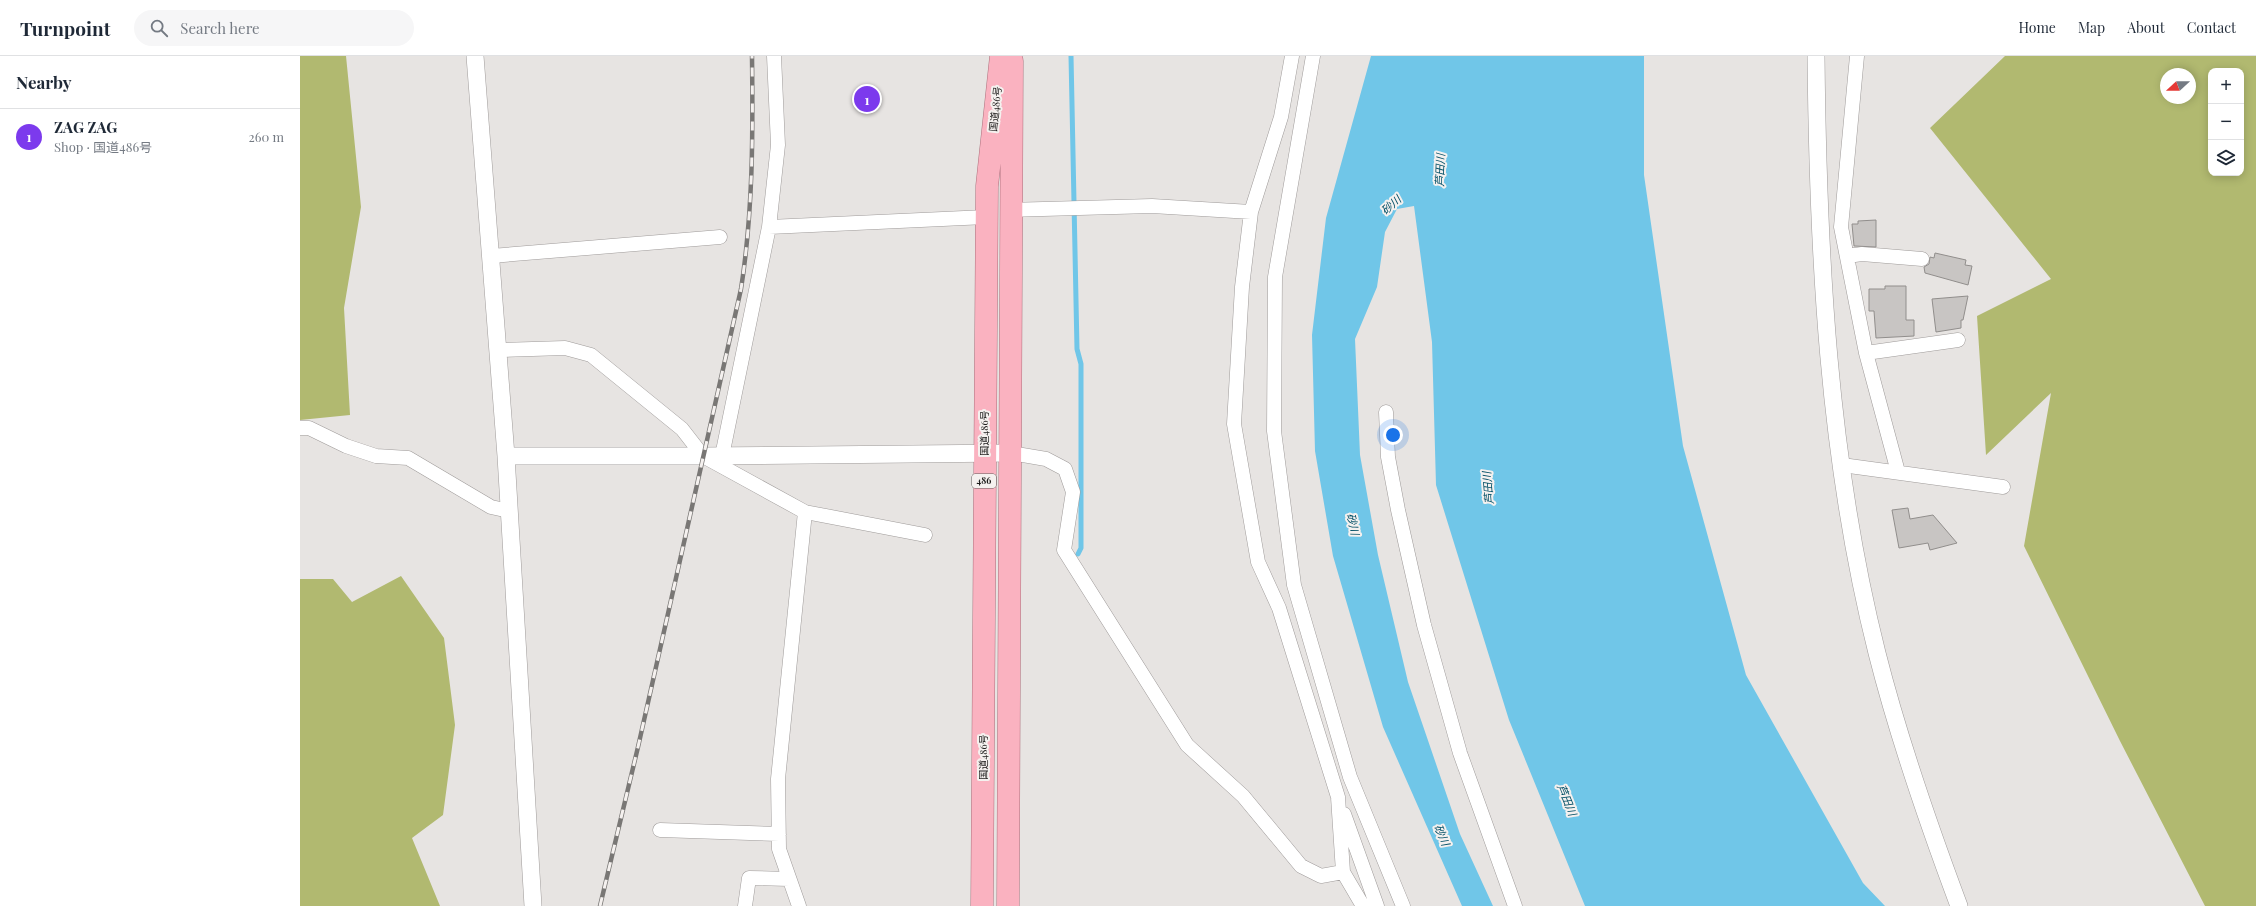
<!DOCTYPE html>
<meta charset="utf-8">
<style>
:root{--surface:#fff;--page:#f6f6f7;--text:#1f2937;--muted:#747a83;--line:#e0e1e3;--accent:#7c3aed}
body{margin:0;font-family:"Playfair Display","Noto Sans JP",serif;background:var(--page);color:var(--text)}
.controls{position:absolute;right:12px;top:12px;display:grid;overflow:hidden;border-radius:8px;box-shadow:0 2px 10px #0003}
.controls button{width:36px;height:36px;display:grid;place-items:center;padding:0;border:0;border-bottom:1px solid var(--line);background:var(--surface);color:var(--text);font:20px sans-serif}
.compass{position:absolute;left:1860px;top:12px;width:36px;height:36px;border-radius:50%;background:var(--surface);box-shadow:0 2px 10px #0003;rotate:249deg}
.you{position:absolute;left:1093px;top:379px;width:14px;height:14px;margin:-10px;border:3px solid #fff;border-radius:50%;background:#1a73e8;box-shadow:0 0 0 6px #1a73e833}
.badge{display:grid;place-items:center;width:26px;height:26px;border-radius:50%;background:var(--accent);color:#fff;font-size:13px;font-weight:700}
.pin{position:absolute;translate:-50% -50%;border:2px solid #fff;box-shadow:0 1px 4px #0006}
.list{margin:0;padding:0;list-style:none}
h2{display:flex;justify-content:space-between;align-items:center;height:52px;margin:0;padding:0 16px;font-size:17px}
h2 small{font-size:13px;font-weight:400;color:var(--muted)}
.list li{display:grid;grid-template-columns:26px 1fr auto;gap:12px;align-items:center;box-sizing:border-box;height:56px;padding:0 16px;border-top:1px solid var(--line)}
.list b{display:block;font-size:15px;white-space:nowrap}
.list p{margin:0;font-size:13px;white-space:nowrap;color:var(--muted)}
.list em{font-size:13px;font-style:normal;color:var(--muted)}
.icon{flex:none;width:22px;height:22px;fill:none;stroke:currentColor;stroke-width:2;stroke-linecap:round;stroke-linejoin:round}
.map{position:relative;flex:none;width:1956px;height:850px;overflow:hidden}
header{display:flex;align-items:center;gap:24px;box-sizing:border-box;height:56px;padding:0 20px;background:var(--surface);border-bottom:1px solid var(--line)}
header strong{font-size:19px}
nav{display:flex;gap:22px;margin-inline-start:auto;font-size:14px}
.search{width:280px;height:36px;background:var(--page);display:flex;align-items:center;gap:10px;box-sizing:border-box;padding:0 14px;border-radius:22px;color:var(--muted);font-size:15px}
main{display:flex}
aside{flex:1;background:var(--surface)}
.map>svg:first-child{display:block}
</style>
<header>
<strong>Turnpoint</strong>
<div class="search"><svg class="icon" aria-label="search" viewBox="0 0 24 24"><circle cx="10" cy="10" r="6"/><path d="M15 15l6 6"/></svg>Search here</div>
<nav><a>Home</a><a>Map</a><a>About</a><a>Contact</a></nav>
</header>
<main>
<aside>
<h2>Nearby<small></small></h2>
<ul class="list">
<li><span class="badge">1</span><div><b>ZAG ZAG</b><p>Shop · 国道486号</p></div><em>260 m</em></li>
</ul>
</aside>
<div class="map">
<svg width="1956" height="850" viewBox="0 0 1956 850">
<rect width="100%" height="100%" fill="#e7e4e2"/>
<!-- forest -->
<path fill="#b1b970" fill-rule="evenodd" d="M0,0H46L61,151L44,252L50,359L0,364Z
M1705,0H1956V850H1905L1820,685L1724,490L1751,337L1686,399L1677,260L1751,223L1630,72ZM1911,15H1941V117H1911ZM1866,18H1890V42H1866Z
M101,520L144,582L155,669L143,759L112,782L140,850H0V523H33L52,546Z"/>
<!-- water -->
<path fill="#70c6e8" d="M1071,0H1344V119L1383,390L1446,619L1563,827L1585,850H1285L1209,664L1136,429L1132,286L1114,150L1097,153L1085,176L1077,231L1055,283L1060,399L1078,499L1108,626L1160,778L1193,850H1162L1083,671L1033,500L1015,395L1012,279L1026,162Z"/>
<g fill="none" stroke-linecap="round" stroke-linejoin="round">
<!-- stream -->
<path stroke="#70c6e8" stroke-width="5" d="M771,0L777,293L781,308V492L778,498"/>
</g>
<!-- building -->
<path fill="#c8c5c3" stroke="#918e8c" d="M1576,164V191L1554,190L1552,168H1558V165Z
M1635,197L1666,204L1665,209L1672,210L1668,229L1625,217L1624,211L1629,208L1630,201L1634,202Z
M1585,230H1606V264H1614V280L1576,282L1574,255H1569V233H1585Z
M1668,240L1663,264H1661V272L1636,276L1632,243Z
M1608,452L1610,463L1633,459L1657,487L1630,494L1628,487L1599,492L1592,454Z"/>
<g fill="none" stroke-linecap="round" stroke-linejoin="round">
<defs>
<path id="minor" d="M992,0L981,61L951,156L942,231L934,368L958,506L979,552L1038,741L1043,816L1063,850
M1013,0L975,221L974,375L994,529L1050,721L1103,850
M1557,0L1541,171L1566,297L1598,416
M711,154L852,150L951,156
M469,171L686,161
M191,200L420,181
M1547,200L1562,198L1622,203
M198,294L265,292L291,299L382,373L403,400L505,456L625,479
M1566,297L1658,284
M1086,356L1088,401L1098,454L1124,569L1160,697L1215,850
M0,372H9L46,390L76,400L108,402L191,451L209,455
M711,397L746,403L765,413L773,436L764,494L887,689L943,740L1001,810L1021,820L1043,816
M422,400L469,171L478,89L474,0
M1542,409L1703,431
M1044,758L1077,850
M360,774L479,778
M445,850L449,822L489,823
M499,850L479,793L478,723L505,456"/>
<path id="tertiary" d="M175,0L206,400L233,850
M1516,0C1518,200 1528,403 1577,597C1599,684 1628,767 1659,850
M206,400H403L711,397"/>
<path id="trunk" d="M682,850L687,130L701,0
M708,850L712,5"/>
</defs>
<!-- minor casing -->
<use href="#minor" stroke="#9f9b9a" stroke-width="15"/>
<!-- tertiary casing -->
<use href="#tertiary" stroke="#9f9b9a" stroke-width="18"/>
<!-- trunk casing -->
<use href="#trunk" stroke="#ac707c" stroke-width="23"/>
<!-- minor -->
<use href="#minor" stroke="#fff" stroke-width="14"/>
<!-- tertiary -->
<use href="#tertiary" stroke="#fff" stroke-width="17"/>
<!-- trunk -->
<use href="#trunk" stroke="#fab2c0" stroke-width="22"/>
<defs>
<path id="rail" d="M300,850L338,691L441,233C453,156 453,78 452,0"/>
</defs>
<!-- rail casing -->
<use href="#rail" stroke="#797775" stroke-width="4.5"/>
<!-- rail -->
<use href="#rail" stroke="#f5f1ef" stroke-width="3" stroke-dasharray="9" stroke-linecap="butt"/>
</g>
<g text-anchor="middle" stroke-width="4" stroke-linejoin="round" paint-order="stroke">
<!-- shield labels -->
<rect fill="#f5f1ef" stroke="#5e5c5b" stroke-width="1" x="672" y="418" width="24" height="14" rx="3"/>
<g font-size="9" font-weight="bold" fill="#1d1c1b">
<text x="684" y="428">486</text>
</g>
<!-- street labels -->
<g font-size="10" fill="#1d1c1b" stroke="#f5f1ef">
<text transform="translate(695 53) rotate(-84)" y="4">国道486号</text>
<text transform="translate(684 377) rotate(-90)" y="4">国道486号</text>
<text transform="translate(683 701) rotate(-90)" y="4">国道486号</text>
</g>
<!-- water labels -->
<g font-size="11" font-style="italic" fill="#004e65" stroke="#f5f1ef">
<text transform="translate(1140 114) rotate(-88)" y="4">芦田川</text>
<text transform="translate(1091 149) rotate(-42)" y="4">砂川</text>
<text transform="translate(1188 432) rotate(-95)" y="4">芦田川</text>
<text transform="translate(1053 468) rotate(77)" y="4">砂川</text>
<text transform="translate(1267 744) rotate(68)" y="4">芦田川</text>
<text transform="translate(1142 779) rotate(67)" y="4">砂川</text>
</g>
</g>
</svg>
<div class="controls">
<button>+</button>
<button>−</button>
<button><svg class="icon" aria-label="layers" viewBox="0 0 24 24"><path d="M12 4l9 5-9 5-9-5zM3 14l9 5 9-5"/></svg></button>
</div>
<svg class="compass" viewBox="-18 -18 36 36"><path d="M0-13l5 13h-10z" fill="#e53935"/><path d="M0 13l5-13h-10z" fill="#747a83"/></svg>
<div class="you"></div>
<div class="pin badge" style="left:567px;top:43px">1</div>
</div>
</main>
